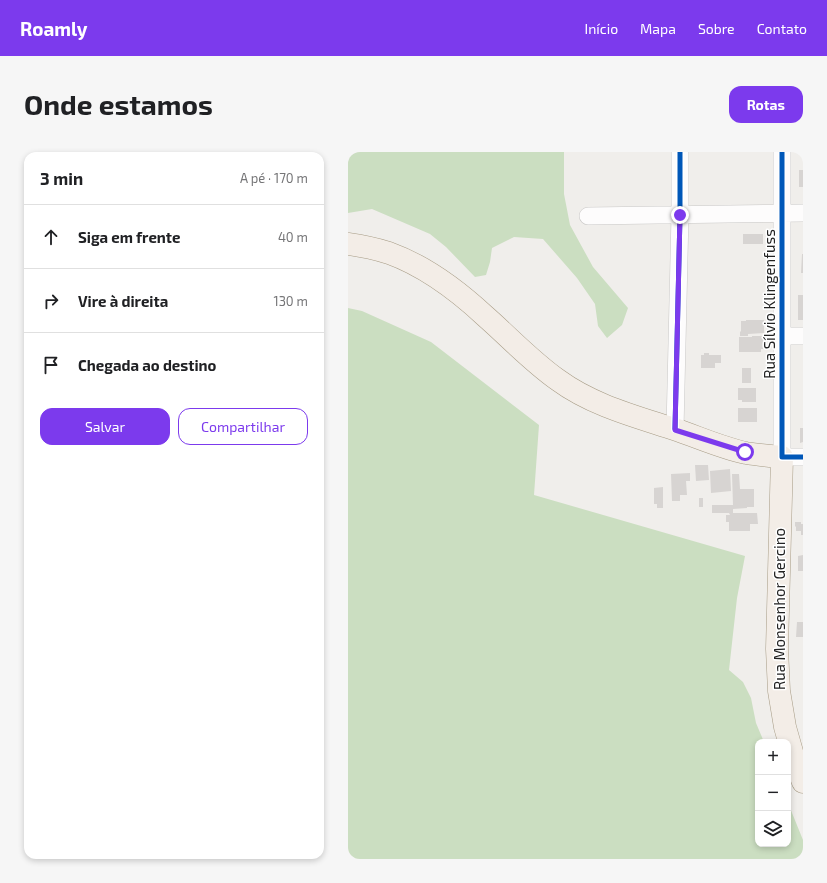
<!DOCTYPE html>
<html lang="pt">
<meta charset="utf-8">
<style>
:root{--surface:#fff;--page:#f6f6f6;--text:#202124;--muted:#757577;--line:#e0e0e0;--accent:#7c3aed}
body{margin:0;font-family:"Exo 2",sans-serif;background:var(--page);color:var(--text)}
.controls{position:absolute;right:12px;bottom:12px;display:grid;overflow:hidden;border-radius:8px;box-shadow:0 2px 6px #0003}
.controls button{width:36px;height:36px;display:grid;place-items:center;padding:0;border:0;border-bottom:1px solid var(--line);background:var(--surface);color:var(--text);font:20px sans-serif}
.stop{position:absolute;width:12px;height:12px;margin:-9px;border:3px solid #7c3aed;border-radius:50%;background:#fff}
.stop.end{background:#7c3aed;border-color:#fff;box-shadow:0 1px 4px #0008}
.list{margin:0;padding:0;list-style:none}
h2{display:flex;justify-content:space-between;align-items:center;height:52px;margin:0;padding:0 16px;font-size:17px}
h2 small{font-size:13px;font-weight:400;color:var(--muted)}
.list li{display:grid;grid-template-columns:26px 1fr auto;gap:12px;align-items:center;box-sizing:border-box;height:64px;padding:0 16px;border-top:1px solid var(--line)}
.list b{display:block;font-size:15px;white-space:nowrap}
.list em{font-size:13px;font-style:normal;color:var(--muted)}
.actions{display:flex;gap:8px;padding:12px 16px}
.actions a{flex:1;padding:9px 0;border:1px solid var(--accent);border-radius:12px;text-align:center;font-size:14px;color:var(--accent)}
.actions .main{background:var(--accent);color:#fff}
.icon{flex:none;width:22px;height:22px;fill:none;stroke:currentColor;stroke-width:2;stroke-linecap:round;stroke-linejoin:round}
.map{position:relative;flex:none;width:455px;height:707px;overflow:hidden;border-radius:12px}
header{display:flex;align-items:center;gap:24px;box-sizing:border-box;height:56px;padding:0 20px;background:var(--accent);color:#fff}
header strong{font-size:19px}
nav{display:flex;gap:22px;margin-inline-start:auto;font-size:14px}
.intro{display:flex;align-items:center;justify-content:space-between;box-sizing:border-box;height:96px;padding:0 24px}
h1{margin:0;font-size:28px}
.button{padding:10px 18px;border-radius:12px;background:var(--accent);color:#fff;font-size:14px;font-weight:700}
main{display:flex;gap:24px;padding:0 24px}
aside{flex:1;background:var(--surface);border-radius:12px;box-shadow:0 2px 6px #0003}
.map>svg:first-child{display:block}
</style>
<header>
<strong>Roamly</strong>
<nav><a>Início</a><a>Mapa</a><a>Sobre</a><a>Contato</a></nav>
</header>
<div class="intro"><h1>Onde estamos</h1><a class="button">Rotas</a></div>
<main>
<aside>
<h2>3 min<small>A pé · 170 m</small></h2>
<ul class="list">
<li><svg class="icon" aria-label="ahead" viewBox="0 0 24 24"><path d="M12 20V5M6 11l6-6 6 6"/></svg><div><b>Siga em frente</b></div><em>40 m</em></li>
<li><svg class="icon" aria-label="right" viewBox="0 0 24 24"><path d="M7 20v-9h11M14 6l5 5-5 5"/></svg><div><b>Vire à direita</b></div><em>130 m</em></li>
<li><svg class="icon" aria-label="arrive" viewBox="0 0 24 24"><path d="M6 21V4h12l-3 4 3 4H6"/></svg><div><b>Chegada ao destino</b></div></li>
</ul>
<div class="actions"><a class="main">Salvar</a><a>Compartilhar</a></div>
</aside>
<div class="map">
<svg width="455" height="707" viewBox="0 0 455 707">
<rect width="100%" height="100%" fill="#f0eeeb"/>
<!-- forest -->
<path fill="#cbdec1" d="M0,0H216V42L222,73L245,115L280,156L274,173L259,186L250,174L247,152L229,126L195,87L166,85L144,96L142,110L138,123L127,125L98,95L82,82L24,57L0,61Z
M0,156L14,159L83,190L191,273L186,343L397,404L389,446L381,518L395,530L403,546L408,571L416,590H410V692H440V651L455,688V707H0Z"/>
<!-- building -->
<path fill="#d7d4d2" d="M451,18H455V35H451Z
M395,82H415V92H395Z
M454,102H455V121H453Z
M450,143H455V168H450Z
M398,168H416V181L400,182V184H392V180L393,179V169H398Z
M404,184H417V197H413V200H391V185H404Z
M356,201H361V203H373V211H367V216H353V203H356Z
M394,216H403V231H394Z
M390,236H408V250H394V248H390Z
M390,256H409V270H390Z
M452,276H455V290L452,291Z
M347,313H360L361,328L348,329Z
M382,317L383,339L363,341L362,319Z
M342,321V329H338L339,343H332V349H324L323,322Z
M384,322H391L392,337H406V355H399V356L385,357V361H409L410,372H402V379H381V370H378V363H382L381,361H364V353H385Z
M315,335V356H309V352H306V336Z
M351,346H355V355H351Z
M447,370H453V372H455V383H453V379H448V375L447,374Z
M455,403V419H450V404Z
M449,470H455V485H448Z"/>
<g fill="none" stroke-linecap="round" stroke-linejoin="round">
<defs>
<path id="minor" d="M434,0V305H455
M240,64L455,61
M434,184H455
M327,277L332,63V0"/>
<path id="major" d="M0,92C14,94 28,97 41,101C77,114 109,138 137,164C161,185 183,209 210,228C244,253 286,264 326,277C350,285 374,296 398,301C410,303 422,304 434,305L429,497L431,539L437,575L446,607L455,630"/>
</defs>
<!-- minor casing -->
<use href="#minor" stroke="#c9c8c7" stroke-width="18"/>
<!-- major casing -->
<use href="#major" stroke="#a79c86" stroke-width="23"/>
<!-- minor -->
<use href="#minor" stroke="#fdfcfc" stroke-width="17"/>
<!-- major -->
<use href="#major" stroke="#f3ede7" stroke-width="22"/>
<defs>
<path id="cycleway" d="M434,0V305H455
M327,277L332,63V0"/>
</defs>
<!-- cycleway casing -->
<use href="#cycleway" stroke="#fff" stroke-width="8"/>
<!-- cycleway -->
<use href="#cycleway" stroke="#0057b8" stroke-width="5"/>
</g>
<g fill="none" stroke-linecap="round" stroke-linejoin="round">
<!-- route -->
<path stroke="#7c3aed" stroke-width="5" d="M332,63L327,278L397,300"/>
</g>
<g text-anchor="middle" stroke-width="3" stroke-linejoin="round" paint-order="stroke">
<!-- street labels -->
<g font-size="15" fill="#222" stroke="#fff">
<text transform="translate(422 152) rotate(-90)" y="5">Rua Sílvio Klingenfuss</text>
<text transform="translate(432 457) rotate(-90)" y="5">Rua Monsenhor Gercino</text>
</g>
</g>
</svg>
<div class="controls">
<button>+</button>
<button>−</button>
<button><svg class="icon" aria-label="layers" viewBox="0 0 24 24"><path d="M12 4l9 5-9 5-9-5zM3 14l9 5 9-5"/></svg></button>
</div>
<div class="stop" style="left:397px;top:300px"></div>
<div class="stop end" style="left:332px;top:63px"></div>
</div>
</main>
